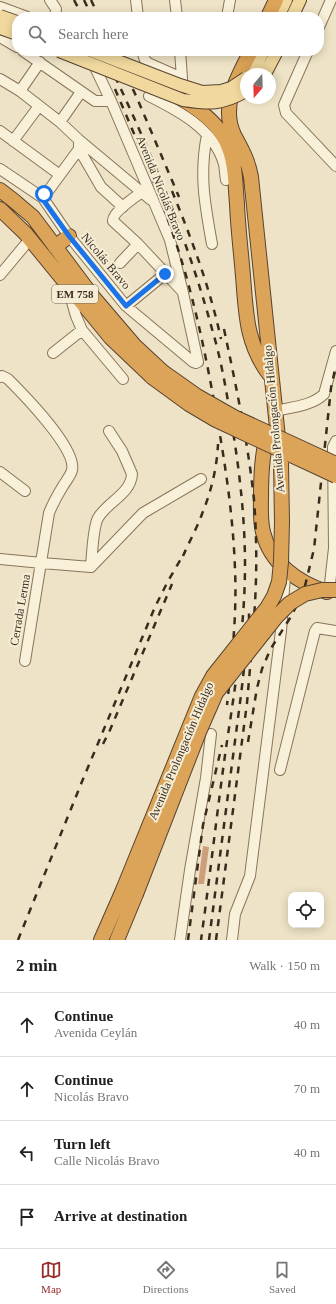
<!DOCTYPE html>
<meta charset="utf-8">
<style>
:root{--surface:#fff;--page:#f2f2f2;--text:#222;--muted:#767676;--line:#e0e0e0;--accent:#982d2c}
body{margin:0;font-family:"Times New Roman",serif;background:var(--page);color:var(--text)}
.controls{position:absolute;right:12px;bottom:12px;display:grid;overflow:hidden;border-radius:8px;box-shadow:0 2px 10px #0003}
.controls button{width:36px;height:36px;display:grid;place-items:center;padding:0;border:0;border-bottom:1px solid var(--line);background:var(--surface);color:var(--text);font:20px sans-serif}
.compass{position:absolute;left:240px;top:68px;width:36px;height:36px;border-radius:50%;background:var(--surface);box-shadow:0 2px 10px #0003;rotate:199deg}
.stop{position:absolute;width:12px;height:12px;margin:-9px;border:3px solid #1a73e8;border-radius:50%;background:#fff}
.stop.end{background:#1a73e8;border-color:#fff;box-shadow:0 1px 4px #0008}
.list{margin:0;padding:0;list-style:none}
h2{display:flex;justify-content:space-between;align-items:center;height:52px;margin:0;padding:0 16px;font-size:17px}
h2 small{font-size:13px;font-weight:400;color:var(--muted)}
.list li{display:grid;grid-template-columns:26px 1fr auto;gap:12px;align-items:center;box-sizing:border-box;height:64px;padding:0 16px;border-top:1px solid var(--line)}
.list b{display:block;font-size:15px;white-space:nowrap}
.list p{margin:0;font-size:13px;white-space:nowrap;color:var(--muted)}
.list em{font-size:13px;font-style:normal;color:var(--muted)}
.icon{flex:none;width:22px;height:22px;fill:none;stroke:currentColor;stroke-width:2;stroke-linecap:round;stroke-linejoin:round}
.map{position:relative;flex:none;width:336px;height:940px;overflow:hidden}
.search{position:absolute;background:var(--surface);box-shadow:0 2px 10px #0003;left:12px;right:12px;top:12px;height:44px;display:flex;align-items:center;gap:10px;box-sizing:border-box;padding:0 14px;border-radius:16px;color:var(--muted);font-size:15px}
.sheet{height:308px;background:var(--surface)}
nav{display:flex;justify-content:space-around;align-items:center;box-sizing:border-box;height:56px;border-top:1px solid var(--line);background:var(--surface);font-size:11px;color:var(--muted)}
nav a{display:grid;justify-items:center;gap:2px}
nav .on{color:var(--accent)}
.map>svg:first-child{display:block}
</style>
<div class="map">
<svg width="336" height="940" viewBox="0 0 336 940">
<rect width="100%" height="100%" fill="#eee3c6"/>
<!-- building -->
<path fill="#cc9e7c" d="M203,846L209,847L204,884H198Z"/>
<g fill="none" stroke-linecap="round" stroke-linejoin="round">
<defs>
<path id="minor" d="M50,0L56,9L55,17
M136,0L138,17
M175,0L177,17
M0,7L27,17
M227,17L230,0
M319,27L331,0
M0,37L17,47
M23,51L95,101H111
M142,51L145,60L148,63L182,78
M180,51L182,78L180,93
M308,51L284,105L286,113L336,166
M0,79L20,91L60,122L78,139L151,200
M20,91L40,62
M149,96C179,111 214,129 224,164C225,169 225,175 226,180
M60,122L81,92
M0,131L60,175
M207,135C199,175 205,205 212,244
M13,141L39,106
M79,149L101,187L123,207
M0,169L43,198
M142,192C135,197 112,213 113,221L138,244L182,291
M43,198L69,236L126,306L193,362L196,363L198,362L183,293L170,240L111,101L92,61
M43,198L79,149V143
M120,263L138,244
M0,275L30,239
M126,306L165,274
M82,330L123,379
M53,353L82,330L76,316L68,288
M0,377L2,376L8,379C23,394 77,449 72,470C71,475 66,481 63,486C58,494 53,503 49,513L25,661
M275,411C292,407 312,406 324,394L336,351
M0,472L25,491
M0,559L42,563L91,567L143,513L201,479
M91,567C92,555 93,527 98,518C107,502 131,494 132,474L122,451L109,431
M329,593L334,548L333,447L336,441
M280,770L315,631L317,628L336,631
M180,940L190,870L206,778L211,734
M232,940L235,914L250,876L281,631L285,576"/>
<path id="major" d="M278,17L286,0
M292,17L300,0
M249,74L255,68L263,51
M265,74L277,51"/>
<path id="highway" d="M268,17L276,0
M251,51C238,77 220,105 234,135C242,150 248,160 251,177L279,447
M183,100C200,110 217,123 226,141C236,161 235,183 237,204C238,228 241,252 243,276C246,313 246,343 269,374
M0,190L13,200L33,217L93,297L134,345L163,372
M0,209L25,233L111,338L152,377
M55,247L69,236
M268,432C262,452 261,474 261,496C261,508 260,520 263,532C270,563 298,583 327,592
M101,940L123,890
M117,940L136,894"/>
</defs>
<!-- minor casing -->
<use href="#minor" stroke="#89755b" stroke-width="12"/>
<!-- major casing -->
<use href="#major" stroke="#574330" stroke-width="14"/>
<!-- highway casing -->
<use href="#highway" stroke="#574330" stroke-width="16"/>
<!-- minor -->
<use href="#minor" stroke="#f9f0d9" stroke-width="10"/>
<!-- major -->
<use href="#major" stroke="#f0d89e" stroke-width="12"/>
<!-- highway -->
<use href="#highway" stroke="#dca458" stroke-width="14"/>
<!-- rail -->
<path stroke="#392c1f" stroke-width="2.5" stroke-dasharray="7 7" stroke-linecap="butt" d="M74,0L83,17
M84,0L92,17
M91,0L99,17
M103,51C146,141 186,233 212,329C221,359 226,389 231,419C239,467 245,516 245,565C245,627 235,688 226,748C217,812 210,876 201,940
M115,51L137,98L179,197
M115,89C136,138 157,187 174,237C192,290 204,346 214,401C224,456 233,512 235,569C237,614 232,660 227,705
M172,191C192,240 210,288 221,339
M224,329C236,386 248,442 254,500C257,539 257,579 254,618
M183,556C189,542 197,528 202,514C211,492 217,468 218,444
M248,742L257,688L262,669L270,650L290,618L303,594L314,549L331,388L336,365
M103,744L110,730L172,584
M18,940L81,784L155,607L168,581L185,552
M188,940L203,825L222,745
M209,940L241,695L249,625V609
M216,940L247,703L253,634"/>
<defs>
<path id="major-bridge" d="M0,16L17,22
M0,28L17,34
M59,51L183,100C210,104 221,105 246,91
M92,51L180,85L202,92L221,91L231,88L246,78"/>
<path id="highway-bridge" d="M163,372L197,396L234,417L336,464
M152,377L189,404L216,420L336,476
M123,890L202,696L213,676L267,608L274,596L279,582L281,562L282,522L281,463
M136,894L199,732L216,693L277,616L290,603L305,594L322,590H336"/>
</defs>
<!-- major-bridge casing -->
<use href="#major-bridge" stroke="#574330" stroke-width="14" stroke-linecap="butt"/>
<!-- highway-bridge casing -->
<use href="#highway-bridge" stroke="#574330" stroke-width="16" stroke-linecap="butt"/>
<!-- major-bridge -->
<use href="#major-bridge" stroke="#f0d89e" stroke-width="12"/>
<!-- highway-bridge -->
<use href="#highway-bridge" stroke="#dca458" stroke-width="14"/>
</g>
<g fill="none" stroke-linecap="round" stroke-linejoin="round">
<!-- route -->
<path stroke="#1a73e8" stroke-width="5" d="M44,194L43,198L44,201L69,236L126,306L165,274"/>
</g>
<g text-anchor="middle" stroke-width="4" stroke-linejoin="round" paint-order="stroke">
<!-- shield labels -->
<rect fill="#f5edd5" stroke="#716656" stroke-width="1" x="52" y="285" width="46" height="18" rx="3"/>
<g font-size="11" font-weight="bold" fill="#392c1f">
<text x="75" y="298">EM 758</text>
</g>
<!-- street labels -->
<g font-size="12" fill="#392c1f" stroke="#f5edd5">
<text transform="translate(161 188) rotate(68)" y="4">Avenida Nicolás Bravo</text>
<text transform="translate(106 261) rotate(50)" y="4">Nicolás Bravo</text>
<text transform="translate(274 419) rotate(-95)" y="4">Avenida Prolongación Hidalgo</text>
<text transform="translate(20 610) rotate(-80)" y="4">Cerrada Lerma</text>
<text transform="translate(181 751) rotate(-67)" y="4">Avenida Prolongación Hidalgo</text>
</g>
</g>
</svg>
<div class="controls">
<button><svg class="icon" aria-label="locate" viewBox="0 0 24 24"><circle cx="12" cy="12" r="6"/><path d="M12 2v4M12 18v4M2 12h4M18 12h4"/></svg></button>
</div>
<svg class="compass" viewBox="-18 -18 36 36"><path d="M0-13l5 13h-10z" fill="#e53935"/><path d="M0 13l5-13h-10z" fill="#767676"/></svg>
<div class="stop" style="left:44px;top:194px"></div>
<div class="stop end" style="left:165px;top:274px"></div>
<div class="search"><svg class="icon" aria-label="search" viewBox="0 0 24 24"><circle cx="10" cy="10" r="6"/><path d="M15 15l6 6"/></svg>Search here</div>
</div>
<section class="sheet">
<h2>2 min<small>Walk · 150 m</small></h2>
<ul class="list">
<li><svg class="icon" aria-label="ahead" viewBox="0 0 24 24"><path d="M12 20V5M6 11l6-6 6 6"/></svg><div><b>Continue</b><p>Avenida Ceylán</p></div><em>40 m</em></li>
<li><svg class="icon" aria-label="ahead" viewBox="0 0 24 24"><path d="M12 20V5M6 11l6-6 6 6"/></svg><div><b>Continue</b><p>Nicolás Bravo</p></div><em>70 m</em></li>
<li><svg class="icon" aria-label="left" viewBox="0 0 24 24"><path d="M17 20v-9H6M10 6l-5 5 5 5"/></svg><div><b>Turn left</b><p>Calle Nicolás Bravo</p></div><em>40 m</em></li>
<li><svg class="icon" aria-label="arrive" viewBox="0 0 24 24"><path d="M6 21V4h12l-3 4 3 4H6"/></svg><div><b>Arrive at destination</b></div></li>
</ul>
</section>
<nav>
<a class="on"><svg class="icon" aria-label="map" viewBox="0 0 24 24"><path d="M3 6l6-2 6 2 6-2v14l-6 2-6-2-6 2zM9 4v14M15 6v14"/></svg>Map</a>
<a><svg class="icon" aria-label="directions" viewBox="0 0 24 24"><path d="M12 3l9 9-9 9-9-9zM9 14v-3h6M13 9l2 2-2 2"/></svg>Directions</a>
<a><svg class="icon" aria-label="saved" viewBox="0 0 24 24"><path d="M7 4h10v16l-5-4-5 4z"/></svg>Saved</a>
</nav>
